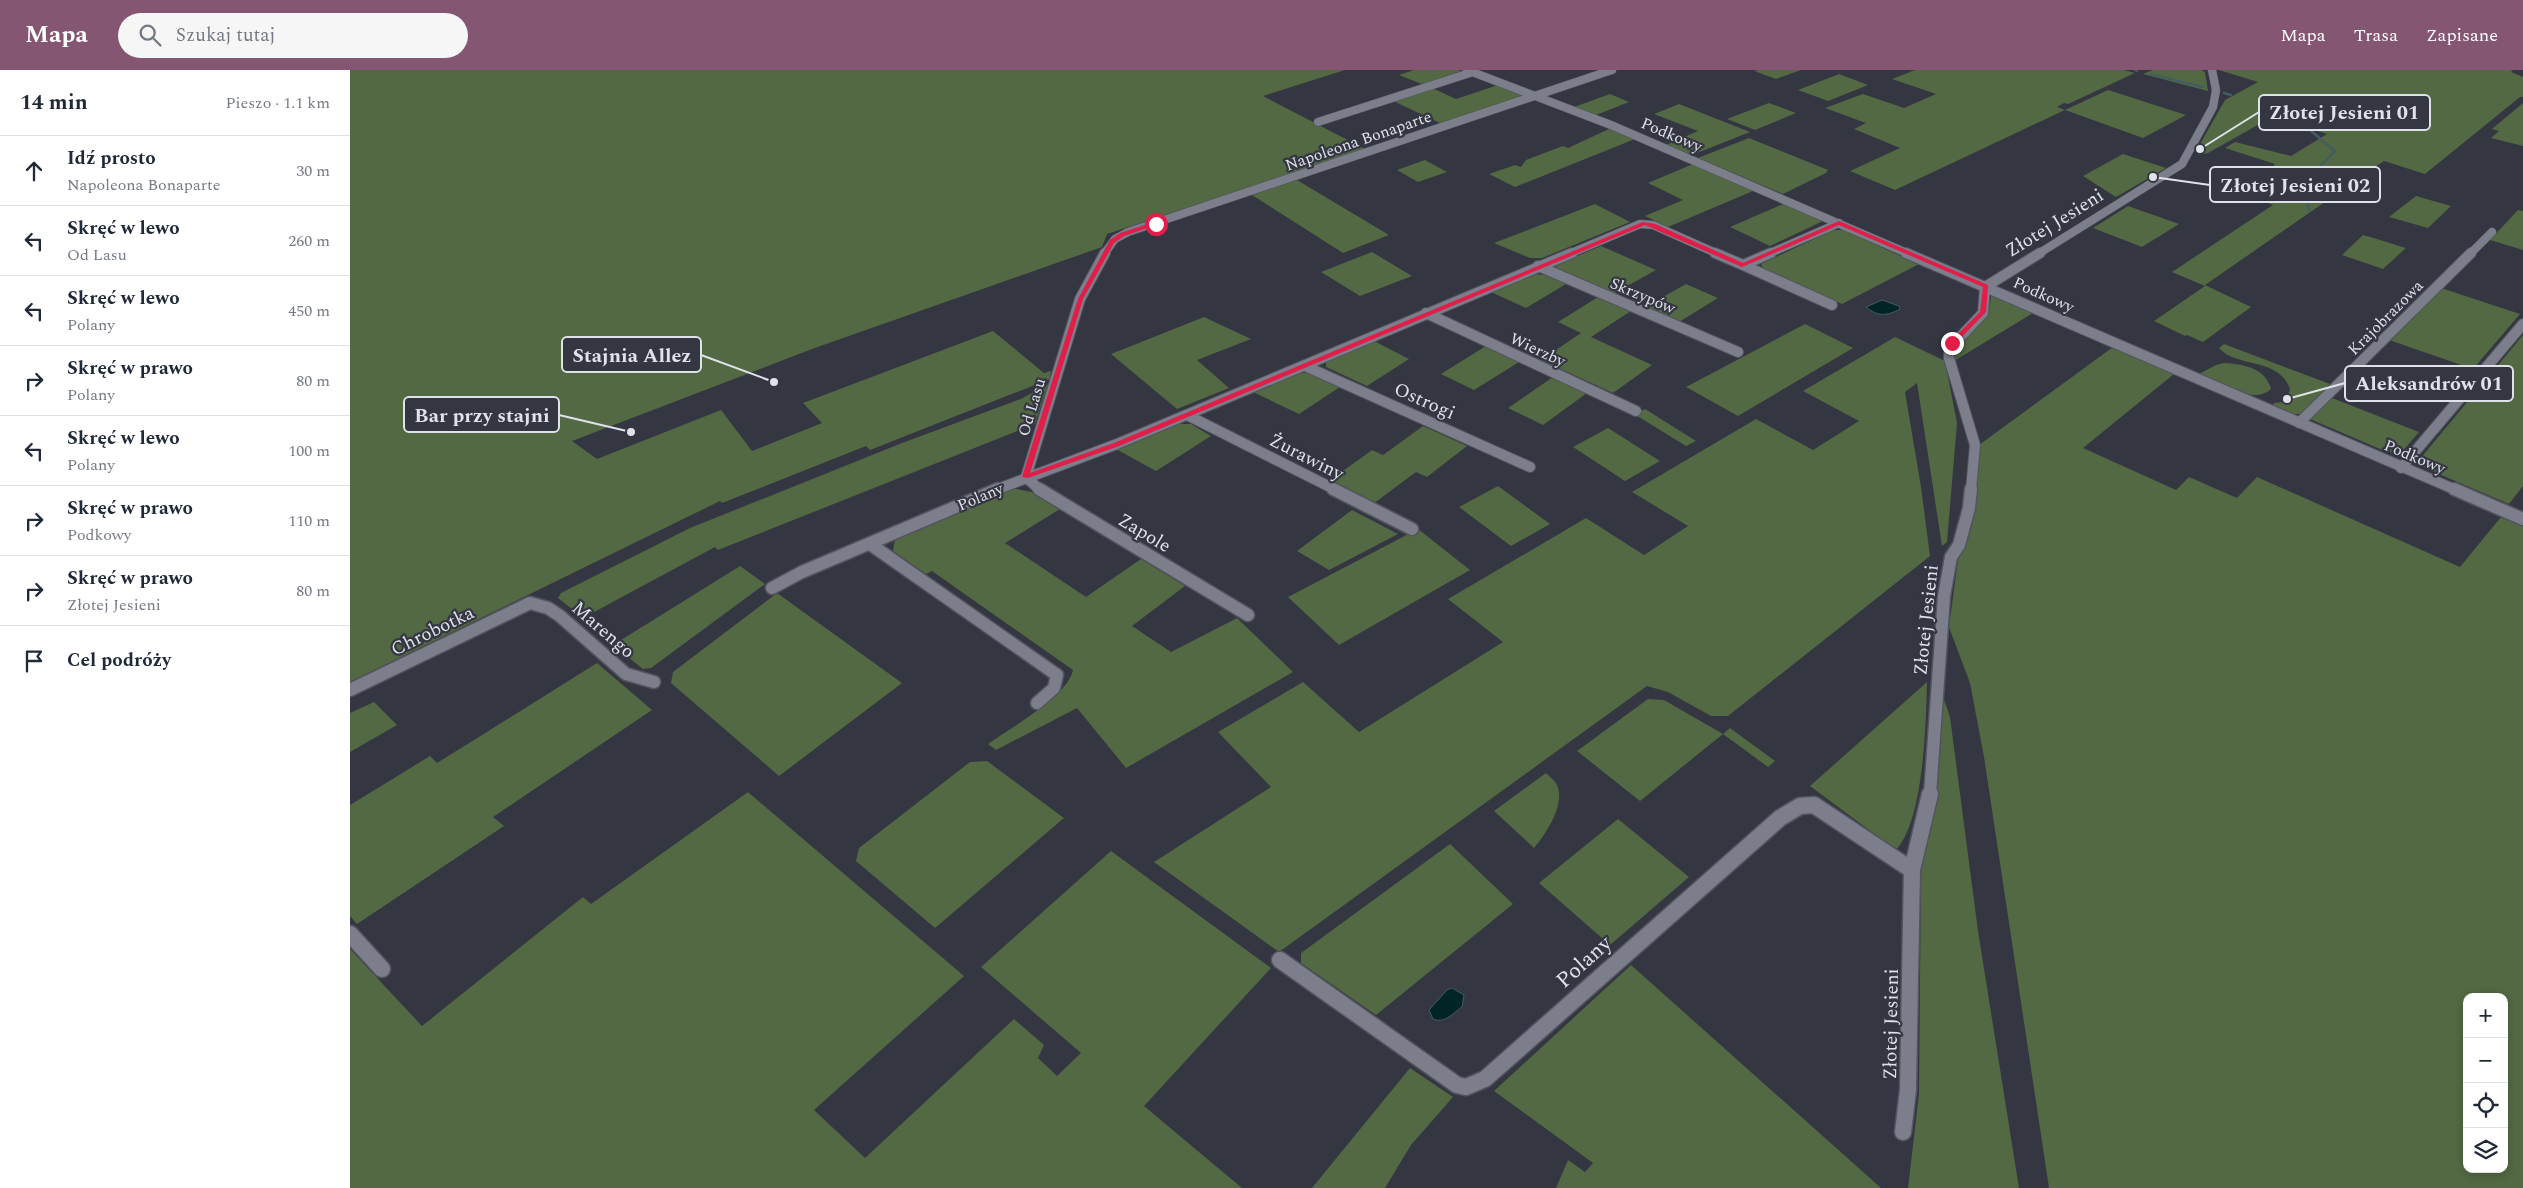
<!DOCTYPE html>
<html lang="pl">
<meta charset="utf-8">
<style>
:root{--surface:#fff;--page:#f6f6f7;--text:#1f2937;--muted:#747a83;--line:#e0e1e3;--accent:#845672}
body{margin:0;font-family:Spectral,serif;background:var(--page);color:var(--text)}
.controls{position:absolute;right:15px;bottom:15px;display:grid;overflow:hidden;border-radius:10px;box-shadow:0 2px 8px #0003}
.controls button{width:45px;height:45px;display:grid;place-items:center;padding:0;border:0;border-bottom:1px solid var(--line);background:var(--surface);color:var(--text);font:25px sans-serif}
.stop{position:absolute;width:15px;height:15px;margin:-11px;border:4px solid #e11d48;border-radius:50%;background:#fff}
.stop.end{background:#e11d48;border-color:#fff;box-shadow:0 1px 5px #0008}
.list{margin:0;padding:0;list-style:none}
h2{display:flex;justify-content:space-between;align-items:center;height:65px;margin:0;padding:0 20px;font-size:21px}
h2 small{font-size:16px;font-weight:400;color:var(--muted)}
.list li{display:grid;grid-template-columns:32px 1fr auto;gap:15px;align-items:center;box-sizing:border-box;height:70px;padding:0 20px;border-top:1px solid var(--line)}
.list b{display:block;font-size:19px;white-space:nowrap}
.list p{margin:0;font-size:16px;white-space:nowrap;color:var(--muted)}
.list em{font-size:16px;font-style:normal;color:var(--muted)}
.icon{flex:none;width:28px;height:28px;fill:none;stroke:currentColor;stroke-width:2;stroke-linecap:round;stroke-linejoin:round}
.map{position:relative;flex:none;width:2173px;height:1118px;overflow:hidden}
header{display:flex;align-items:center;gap:30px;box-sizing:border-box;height:70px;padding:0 25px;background:var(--accent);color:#fff}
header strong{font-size:24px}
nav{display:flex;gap:28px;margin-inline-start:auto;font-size:18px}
.search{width:350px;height:45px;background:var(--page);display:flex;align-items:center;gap:12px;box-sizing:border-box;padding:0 18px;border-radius:28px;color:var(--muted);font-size:19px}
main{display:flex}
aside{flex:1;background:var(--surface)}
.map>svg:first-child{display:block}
</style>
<header>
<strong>Mapa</strong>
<div class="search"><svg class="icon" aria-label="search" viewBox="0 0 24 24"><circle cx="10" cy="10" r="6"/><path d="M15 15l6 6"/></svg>Szukaj tutaj</div>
<nav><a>Mapa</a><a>Trasa</a><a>Zapisane</a></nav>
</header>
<main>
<aside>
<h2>14 min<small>Pieszo · 1.1 km</small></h2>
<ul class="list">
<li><svg class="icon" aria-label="ahead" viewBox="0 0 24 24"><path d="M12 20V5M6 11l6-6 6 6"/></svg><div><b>Idź prosto</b><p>Napoleona Bonaparte</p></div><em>30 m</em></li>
<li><svg class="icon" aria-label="left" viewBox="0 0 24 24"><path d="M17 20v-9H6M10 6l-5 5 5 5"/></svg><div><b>Skręć w lewo</b><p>Od Lasu</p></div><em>260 m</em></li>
<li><svg class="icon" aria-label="left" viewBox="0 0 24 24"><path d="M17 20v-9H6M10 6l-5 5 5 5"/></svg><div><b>Skręć w lewo</b><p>Polany</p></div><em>450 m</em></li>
<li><svg class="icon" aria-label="right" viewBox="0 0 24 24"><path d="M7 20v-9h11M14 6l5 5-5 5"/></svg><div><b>Skręć w prawo</b><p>Polany</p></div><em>80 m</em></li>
<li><svg class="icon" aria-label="left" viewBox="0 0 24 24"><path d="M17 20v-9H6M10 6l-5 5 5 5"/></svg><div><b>Skręć w lewo</b><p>Polany</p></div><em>100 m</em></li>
<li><svg class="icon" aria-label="right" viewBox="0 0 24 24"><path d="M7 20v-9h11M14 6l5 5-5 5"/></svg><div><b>Skręć w prawo</b><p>Podkowy</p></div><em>110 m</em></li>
<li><svg class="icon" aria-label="right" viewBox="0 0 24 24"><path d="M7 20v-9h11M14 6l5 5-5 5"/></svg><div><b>Skręć w prawo</b><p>Złotej Jesieni</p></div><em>80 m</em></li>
<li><svg class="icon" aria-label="arrive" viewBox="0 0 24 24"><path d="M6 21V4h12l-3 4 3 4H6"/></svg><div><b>Cel podróży</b></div></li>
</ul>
</aside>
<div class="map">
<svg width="2173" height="1118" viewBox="0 0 2173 1118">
<rect width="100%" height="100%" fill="#343642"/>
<!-- green -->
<path fill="#526943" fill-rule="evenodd" d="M0,0H995L913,26L1015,79L757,164L752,177L462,279L222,371L247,389L371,340L402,381L472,353L453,333L643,261L694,303L701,301L700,309L520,380L516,376L372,433L370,431L0,612Z
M1064,0H1108L1112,1L1074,15L1049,5Z
M1408,0H1451L1426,9L1404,1Z
M1565,0H1774L1785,3L1718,34L1714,33L1707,37L1715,40L1758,20L1836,45L1793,68L1715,40L1545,120L1500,101L1550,78L1504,59L1516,53L1475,38L1513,24L1554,38L1586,24L1542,9Z
M1803,0H1851L1855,2L1858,21L1793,4Z
M1869,0H2163L2161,2L2173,7V27H2170L2075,104L2034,91L1855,215L1901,237L1853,272L1837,265L1835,266L1804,251L1855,216L1822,202L1923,135L1916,132L1952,109L1921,98L1925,94L1875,78L1885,72L1941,86L1977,64L1922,47L1858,83L1848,85L1853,75L1850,74L1875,30L1908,12Z
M1489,4L1518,15L1478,31L1448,20Z
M1148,15L1177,25L1092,54L1041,30L1080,17L1106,29Z
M1260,24L1279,32L1246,45L1224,37Z
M1419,33L1446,43L1405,60L1377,49Z
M2173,33V76L2141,68L2149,61L2142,59Z
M1329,34L1400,62L1342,85L1316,75L1348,61L1304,44Z
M1261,58L1285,69L1165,117L1139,104L1165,95L1171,97L1176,90L1213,76L1218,78Z
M1399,68L1478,100L1476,103L1433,124L1348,88Z
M1773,84L1816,98L1766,127L1733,106Z
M1075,90L1097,102L1068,112L1047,100Z
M1343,94L1403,121L1318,157L1295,146L1333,130L1298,113Z
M947,110L1039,165L993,183L902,125Z
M2066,126L2101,136L2078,158L2039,147Z
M1245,134L1280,152L1192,188H1180L1144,173Z
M1433,134L1473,151L1420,176L1380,157Z
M1778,136L1829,154L1792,177L1743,158Z
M2168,140L2173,141V180L2140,170Z
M1483,160H1493L1569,194L1492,234L1413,199L1411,194Z
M2013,165L2017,166L2056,178L2033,199L1992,185Z
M1251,176L1306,200L1263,224L1207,200L1206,195Z
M1022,182L1062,206L1010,226L971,202Z
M1184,204L1195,205L1216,214L1176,238L1141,222Z
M1336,214L1368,228L1329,252L1295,237Z
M2091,218L2170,244L2123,299L2039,270Z
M1641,225L1683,243L1604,291C1606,262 1641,256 1641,225Z
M1248,227L1281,241L1241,267L1302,295L1263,323L1191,290L1231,263L1208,252Z
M854,247L901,269L847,290L879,318L827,339L761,284Z
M1455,254L1503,278L1388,346L1336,317Z
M2173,265V416L2159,434L2075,398L2069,390Z
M1545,267L1595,291L1607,353L1597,472L1592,476L1567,313L1555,322L1571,417L1580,486L1378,646H1361L1318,622L1297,616L929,882L804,792L921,717L868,662L953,612L1009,662L1153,572L1098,529L1236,448L1294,485L1338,456L1282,422L1406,349L1463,380L1509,351L1453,321Z
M1024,271L1059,289L1017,316L976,297V291Z
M1874,274L1980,314L1951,344H1941L1923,336L1924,333L1935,332L1941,328L1938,326L1940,319C1929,287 1886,298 1869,278Z
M1136,276L1169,292L1124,320L1091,304Z
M1763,277L1824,304L1733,378L1826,420L1839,407L1887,428L1907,407L2110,497L2151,447L2173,456V1118H1699L1634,687L1620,613L1599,557L1608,490L1618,467L1629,375ZM2117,927H2154V1099H2117Z
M1874,293C1893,294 1916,298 1921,319C1903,336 1866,312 1847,305L1866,295Z
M948,303H961L990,317L949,344L903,322Z
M1203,307L1237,323L1193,355L1158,338Z
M698,314L685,354L368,480L365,477L233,548L208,528L211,523L340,458L552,373L671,329Z
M1982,328L2069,362L2051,383L2037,382L1960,349Z
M1295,339L1346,371L1336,376L1284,344Z
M826,354H841L861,366L806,401L766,379Z
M1073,356L1117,376L1077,407L1066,402L1023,434L979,411L1022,380L1033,385Z
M1258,358L1310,391L1275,411L1223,377Z
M1148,416L1200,454L1161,476L1109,437Z
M661,418L682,422L710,439L655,473L736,527L791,489L835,516L782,556L821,582L887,548L943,602L776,698L727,638L646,680L638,674C660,658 718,626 723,600L582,501L576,504L543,481L545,469Z
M1002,440L1048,464L979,500L947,481Z
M1068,459L1120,500L989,575L938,527Z
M390,496L415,514L301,598L293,599L263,575Z
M427,523L552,613L429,706L321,613L323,602Z
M247,593L302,640L143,747L154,756L7,854L0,846V735L80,686L87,693Z
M1577,612C1576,653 1574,750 1546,780L1460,716Z
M1593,627L1600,647L1628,861L1669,1118H1558L1569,1024L1571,796L1585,728Z
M1298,629L1314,630L1373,664L1380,658L1425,691L1418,697L1373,664L1290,731L1227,681Z
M24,632L47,655L0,682V643Z
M637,691L714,748L585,858L506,791L509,778L620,692Z
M1196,703C1201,708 1207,712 1208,718C1214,737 1195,765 1184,778L1144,741Z
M398,722L614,906L464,1040L515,1088L664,949L694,975L688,988L707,1006L731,983L631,897L761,781L921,898L794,1036L892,1118H0V879L72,956L233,827L241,834Z
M1268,749L1339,807L1260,875L1189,813Z
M1100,774L1163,834L1026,945L951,893V883Z
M1281,895L1531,1118H1206L1218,1090L1235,1102L1243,1093L1144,1021Z
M1060,998L1103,1027L1061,1075L1035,1118H962Z"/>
<!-- water -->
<path fill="#012426" stroke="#445d61" d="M1532,230L1549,236L1550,239C1537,246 1528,247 1516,237Z
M1102,918L1114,925L1112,937C1103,943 1095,954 1083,949L1079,940L1097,920Z"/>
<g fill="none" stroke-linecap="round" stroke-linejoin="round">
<!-- stream -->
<path stroke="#445d61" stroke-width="2.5" d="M1785,0L1787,1
M1800,4L1853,17
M1874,23L1881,25
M1911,36L1960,60L1985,81C1968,98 1950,114 1959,140"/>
<defs>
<path id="minor-far3" d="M1117,0L1261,55L1559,184
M968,52L1123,2
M754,184L765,169L778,162L1262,0
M1219,184L1290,154L1303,155L1368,184
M1418,184L1489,153
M1688,184L1832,94L1863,37L1866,20L1862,0
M2120,184L2142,162"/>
<path id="minor-far2" d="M1365,183L1393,195L1421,183
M1556,183L2106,420
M1393,195L1482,235
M1188,196L1388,282
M1635,217L1690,183
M1076,243L1286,341
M955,296L1180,397
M837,345L986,420
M1949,353L2121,183
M2051,398L2173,254
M645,420L767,374L1222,183
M690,420L676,407L730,229L755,183
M1621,420L1625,375L1599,288V279L1633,243L1635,217"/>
<path id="minor-far1" d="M689,419L898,545
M983,419L1062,459
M2104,419L2173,449
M520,474L707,605L704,618L687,633
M422,518L452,502L648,419
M0,620L180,533L198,538L210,546L276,604L304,612
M1580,725L1594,526L1601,487L1609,475L1619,438L1621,419"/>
<path id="minor" d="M0,864L32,899
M930,890L1107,1015L1116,1017L1135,1009L1430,748L1450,736L1464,735L1562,800
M1553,1062L1558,1020L1562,800L1580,724"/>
</defs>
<!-- minor-far3 casing -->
<use href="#minor-far3" stroke="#53545e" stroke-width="9"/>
<!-- minor-far2 casing -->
<use href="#minor-far2" stroke="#53545e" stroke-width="12"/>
<!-- minor-far1 casing -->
<use href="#minor-far1" stroke="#53545e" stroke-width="15"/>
<!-- minor casing -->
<use href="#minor" stroke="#53545e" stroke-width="19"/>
<!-- minor-far3 -->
<use href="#minor-far3" stroke="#7c7e8c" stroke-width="8"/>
<!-- minor-far2 -->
<use href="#minor-far2" stroke="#7c7e8c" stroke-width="10"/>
<!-- minor-far1 -->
<use href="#minor-far1" stroke="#7c7e8c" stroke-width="12"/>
<!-- minor -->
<use href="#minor" stroke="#7c7e8c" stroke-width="16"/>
</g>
<!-- route -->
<path fill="#e11d48" d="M1489,151L1638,215L1636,242L1604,275H1600V272L1630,242L1633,217L1489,155L1392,197L1295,155L769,376L678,408L672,407L728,229L760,170L770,163L804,152L809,154L774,166L764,173L733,229L680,403L764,373L1293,152L1305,154L1393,193Z"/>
<g text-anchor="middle" stroke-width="4.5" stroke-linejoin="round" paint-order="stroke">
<!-- far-street labels -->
<g font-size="16" fill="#e0e2ea" stroke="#343642">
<text transform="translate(1322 64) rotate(23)" y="6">Podkowy</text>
<text transform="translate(1008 70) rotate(-19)" y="6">Napoleona Bonaparte</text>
<text transform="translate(1694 224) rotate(24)" y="6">Podkowy</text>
<text transform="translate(1293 225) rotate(23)" y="6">Skrzypów</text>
<text transform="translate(2035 247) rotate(-45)" y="6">Krajobrazowa</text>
<text transform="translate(1188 279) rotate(25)" y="6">Wierzby</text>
<text transform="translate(681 337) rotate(-73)" y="6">Od Lasu</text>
<text transform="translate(2065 386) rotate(23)" y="6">Podkowy</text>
<text transform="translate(630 426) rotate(-23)" y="6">Polany</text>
</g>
<!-- street labels -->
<g font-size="19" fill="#e0e2ea" stroke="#343642">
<text transform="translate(1704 152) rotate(-32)" y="7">Złotej Jesieni</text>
<text transform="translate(1075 330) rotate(24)" y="7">Ostrogi</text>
<text transform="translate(957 386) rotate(27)" y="7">Żurawiny</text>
<text transform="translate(795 462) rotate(31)" y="7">Zapole</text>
<text transform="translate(1575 550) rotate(-84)" y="7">Złotej Jesieni</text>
<text transform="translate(254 559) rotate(41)" y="7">Marengo</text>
<text transform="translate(82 560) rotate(-26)" y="7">Chrobotka</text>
<text transform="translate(1540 954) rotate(-89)" y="7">Złotej Jesieni</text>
</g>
<!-- near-street labels -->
<g font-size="22" fill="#e0e2ea" stroke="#343642">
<text transform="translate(1233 891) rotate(-42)" y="8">Polany</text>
</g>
</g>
<!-- callouts -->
<path fill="none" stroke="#e0e2ea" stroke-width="2" d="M1850 79L1909 42M1803 107L1860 115M424 312L351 285M1937 329L1995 313M281 362L209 345"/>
<g fill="#e0e2ea" stroke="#343642" stroke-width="2">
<circle cx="1850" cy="79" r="5"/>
<circle cx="1803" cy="107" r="5"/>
<circle cx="424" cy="312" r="5"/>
<circle cx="1937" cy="329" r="5"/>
<circle cx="281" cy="362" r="5"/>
</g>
<g fill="#343642" stroke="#e0e2ea" stroke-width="2">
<rect x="1909" y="25" width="171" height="35" rx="5"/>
<rect x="1860" y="97" width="170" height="35" rx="5"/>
<rect x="212" y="267" width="139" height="35" rx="5"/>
<rect x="1995" y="296" width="168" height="35" rx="5"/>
<rect x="54" y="327" width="155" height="35" rx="5"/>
</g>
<g font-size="20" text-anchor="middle" font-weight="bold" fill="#e0e2ea">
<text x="1994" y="49">Złotej Jesieni 01</text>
<text x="1945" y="122">Złotej Jesieni 02</text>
<text x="282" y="292">Stajnia Allez</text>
<text x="2079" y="320">Aleksandrów 01</text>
<text x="132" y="352">Bar przy stajni</text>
</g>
</svg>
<div class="controls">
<button>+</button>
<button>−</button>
<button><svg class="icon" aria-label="locate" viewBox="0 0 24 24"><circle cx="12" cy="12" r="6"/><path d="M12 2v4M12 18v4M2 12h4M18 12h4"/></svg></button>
<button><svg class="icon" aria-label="layers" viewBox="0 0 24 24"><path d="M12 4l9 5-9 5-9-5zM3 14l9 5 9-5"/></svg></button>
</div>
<div class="stop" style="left:806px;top:154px"></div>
<div class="stop end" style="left:1602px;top:273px"></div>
</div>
</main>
